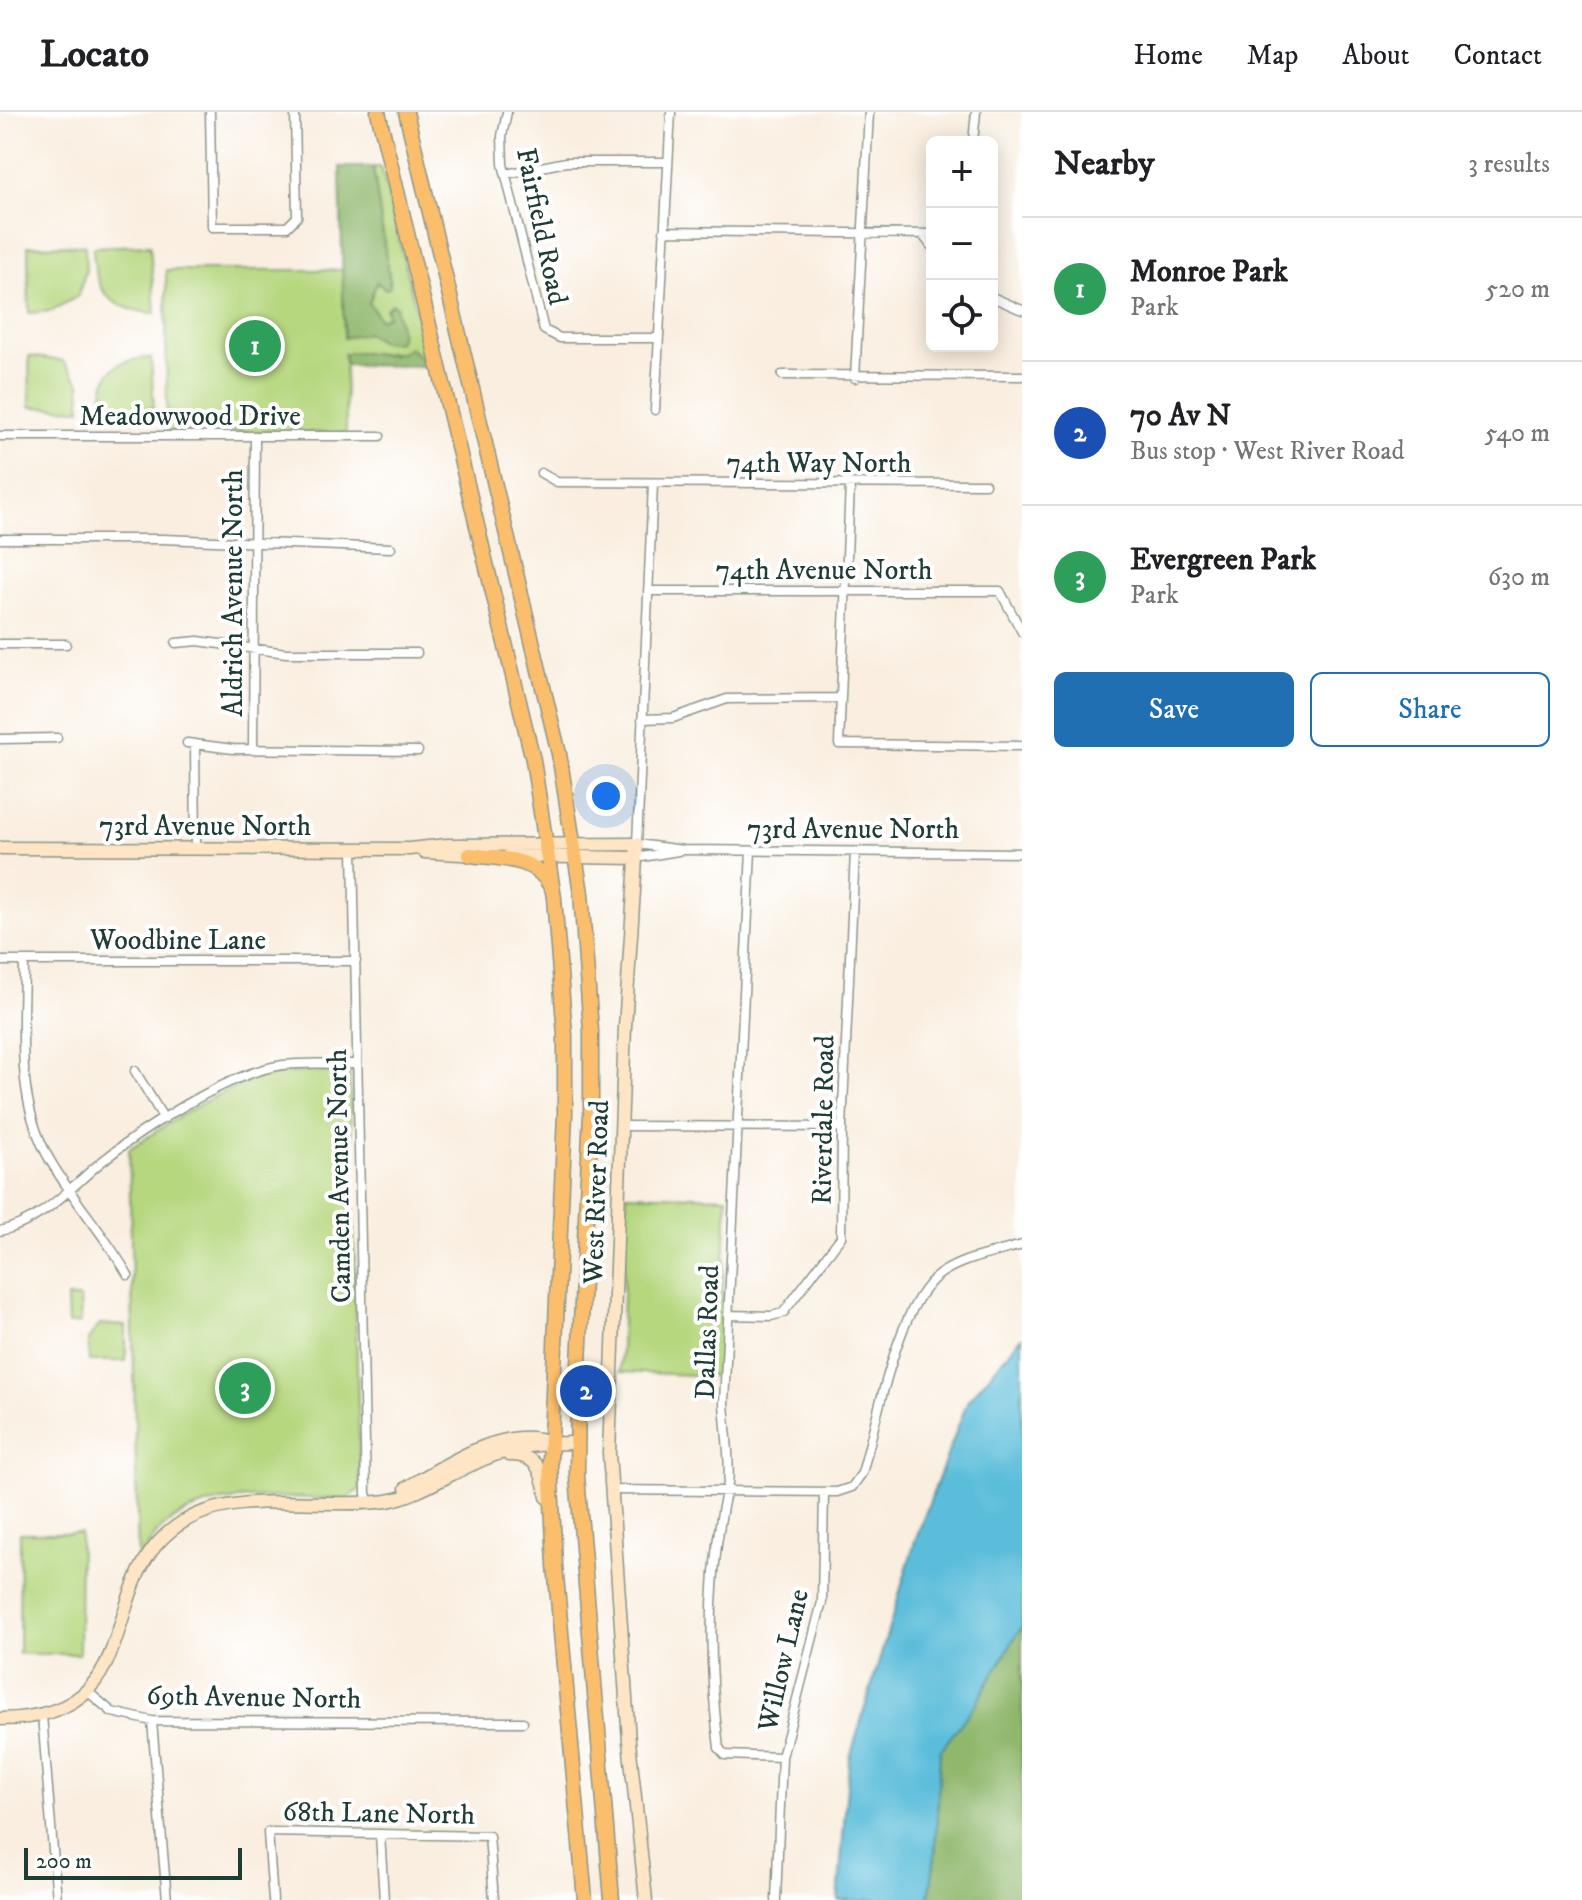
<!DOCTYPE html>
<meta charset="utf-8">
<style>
:root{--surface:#fff;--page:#f2f2f2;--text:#202124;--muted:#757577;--line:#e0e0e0;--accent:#1f6fb2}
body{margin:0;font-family:"IM FELL DW Pica",serif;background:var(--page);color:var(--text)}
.controls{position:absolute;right:24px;top:24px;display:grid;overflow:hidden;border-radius:12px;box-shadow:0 4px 20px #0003}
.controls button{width:72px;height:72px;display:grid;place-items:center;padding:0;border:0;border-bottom:2px solid var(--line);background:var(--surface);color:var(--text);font:40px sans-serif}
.scale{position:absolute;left:24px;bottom:20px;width:218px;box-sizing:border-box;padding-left:8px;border:4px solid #1f3d34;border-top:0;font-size:22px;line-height:28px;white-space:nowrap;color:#1f3d34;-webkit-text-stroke:6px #fff;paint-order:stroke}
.you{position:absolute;left:606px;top:684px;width:28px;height:28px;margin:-20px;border:6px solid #fff;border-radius:50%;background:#1a73e8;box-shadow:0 0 0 12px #1a73e833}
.badge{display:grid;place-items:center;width:52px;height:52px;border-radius:50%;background:var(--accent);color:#fff;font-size:26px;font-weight:700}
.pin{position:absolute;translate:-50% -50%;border:4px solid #fff;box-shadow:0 2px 8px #0006}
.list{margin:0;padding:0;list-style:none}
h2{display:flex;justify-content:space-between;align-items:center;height:104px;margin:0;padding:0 32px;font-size:34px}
h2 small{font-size:26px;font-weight:400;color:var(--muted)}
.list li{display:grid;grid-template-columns:52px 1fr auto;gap:24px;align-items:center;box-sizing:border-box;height:144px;padding:0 32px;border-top:2px solid var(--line)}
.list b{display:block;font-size:30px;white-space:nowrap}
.list p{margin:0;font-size:26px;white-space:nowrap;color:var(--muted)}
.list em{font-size:26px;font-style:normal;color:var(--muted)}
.actions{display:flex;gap:16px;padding:24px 32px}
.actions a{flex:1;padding:18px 0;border:2px solid var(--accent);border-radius:12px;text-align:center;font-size:28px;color:var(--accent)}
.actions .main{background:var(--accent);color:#fff}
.icon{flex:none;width:44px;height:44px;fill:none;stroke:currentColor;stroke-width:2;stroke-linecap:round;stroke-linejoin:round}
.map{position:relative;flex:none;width:1022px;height:1788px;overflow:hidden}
header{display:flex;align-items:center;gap:48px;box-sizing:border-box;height:112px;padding:0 40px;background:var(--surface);border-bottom:2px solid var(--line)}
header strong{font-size:38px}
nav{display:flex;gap:44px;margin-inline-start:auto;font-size:28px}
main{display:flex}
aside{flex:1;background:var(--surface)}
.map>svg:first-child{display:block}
</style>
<header>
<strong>Locato</strong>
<nav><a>Home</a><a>Map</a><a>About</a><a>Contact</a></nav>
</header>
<main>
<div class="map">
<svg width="1022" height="1788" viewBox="0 0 1022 1788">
<rect width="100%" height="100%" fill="#fff"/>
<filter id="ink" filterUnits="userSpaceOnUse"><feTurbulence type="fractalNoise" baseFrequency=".0125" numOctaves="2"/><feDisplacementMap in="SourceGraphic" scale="16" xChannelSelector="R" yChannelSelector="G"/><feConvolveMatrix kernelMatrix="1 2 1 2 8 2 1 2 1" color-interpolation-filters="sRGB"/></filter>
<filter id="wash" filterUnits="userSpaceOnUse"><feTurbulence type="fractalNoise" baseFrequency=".006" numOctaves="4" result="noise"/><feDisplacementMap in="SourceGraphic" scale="32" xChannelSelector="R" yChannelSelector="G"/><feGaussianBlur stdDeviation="1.8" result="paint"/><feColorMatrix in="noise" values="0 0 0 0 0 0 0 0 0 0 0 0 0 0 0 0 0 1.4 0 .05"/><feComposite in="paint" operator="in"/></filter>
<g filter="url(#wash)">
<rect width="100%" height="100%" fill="#f9eedf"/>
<!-- green -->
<path fill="#b6d77e" stroke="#6a8a59" stroke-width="2" d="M373,55H381L430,254H421V245L403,241L345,242L346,321L167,319L166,158H343L344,226L366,220L382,230L401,223L396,195L384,207H379L369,191L377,170L390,171Z
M85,133L86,158L78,184L51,199L29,201L28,134Z
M150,133L155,201C110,198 94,181 93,135Z
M29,244L63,249L80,271L81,297L30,295Z
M151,246L154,296L102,297C102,259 114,247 151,246Z
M350,960L360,1377L347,1387C288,1387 207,1374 160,1418C151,1427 145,1439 138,1449L129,1037C173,1009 222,972 275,963C299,958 325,960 350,960Z
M627,1082L727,1085L719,1264L620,1260Z
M67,1186H80L81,1211L68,1212Z
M100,1212L126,1214V1249H89L88,1228Z
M20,1421H80L79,1542H19Z"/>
<!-- forest -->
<path fill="#90b86d" stroke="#587a50" stroke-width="2" d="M340,55H373L390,171L389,176L385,177L377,170L369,191L379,207L388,204L386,197L392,192L396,195L401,223L398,230H382L366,221L344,226Z
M409,236L421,245V254L345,253L344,242C366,235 389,251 409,236Z
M1022,1514V1788H929L935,1744L940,1639L975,1593Z"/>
<!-- water -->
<path fill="#5cbdda" stroke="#3e7d87" stroke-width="2" d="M1022,1225V1514L975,1593L940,1639L935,1744L929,1788H838L849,1649L915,1429L968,1288Z"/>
</g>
<g filter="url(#ink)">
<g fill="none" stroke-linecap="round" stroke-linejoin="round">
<defs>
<path id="street" d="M210,0L212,115H287L297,105L295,0
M507,0L502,24L503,52L544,218L560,226H658
M973,30L976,0
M506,62L566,50H668
M664,119L932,122
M922,122L932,135
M992,185L1022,198
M782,263L1022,264
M855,266L869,0
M655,298L671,0
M0,324H380
M541,361L557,370L985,372
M653,372L637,732L683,738L1022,741
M850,373L839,632L1022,634
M0,427H163L391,436
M648,479H1000L1022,520
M176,531L198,529L286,541H417
M0,532H66
M642,607L673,606L727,587L840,586
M0,627L57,626
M187,631L233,637L418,639
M195,633L196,737
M253,638L255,325
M353,737L366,1382L369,1390
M751,739L724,1291C725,1310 731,1355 728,1371C708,1456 708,1549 719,1636L725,1643L782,1645
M636,746L678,739
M0,849H356
M24,849C24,913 15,982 46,1041C69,1084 104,1121 128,1163
M135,959L164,1007
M622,1014L842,1015
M0,1119C41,1110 69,1077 100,1051C142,1017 230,960 283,953C307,950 333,952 357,952
M728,1203L771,1204L783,1201L841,1125L842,1015L855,740
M610,1378L837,1380L852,1375L862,1361C877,1310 897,1192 940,1162C963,1146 995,1141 1022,1133
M86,1578L112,1600L152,1609L523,1610
M42,1603L57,1788
M152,1609L167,1788
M380,1722L384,1788
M273,1788L268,1720L489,1724L494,1788
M776,1788L782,1645L822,1490L824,1380"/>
<path id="secondary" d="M0,736L409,737L447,733L637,732L625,915L609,1341L629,1629L646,1788
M424,740L478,743
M508,744L636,746
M509,1343C538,1342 542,1360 547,1385
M406,1376C444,1354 505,1312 550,1330
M0,1607C156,1606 90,1466 183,1410C237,1376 324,1398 387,1389C416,1384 444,1365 471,1353C504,1336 540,1330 577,1331"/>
<path id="highway" d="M378,0L533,648L554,786L565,923V1002L550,1350L555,1453L585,1788
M406,0L559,642L581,781L591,919V1001L578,1273L577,1364L612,1788
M470,743C500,747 535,744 551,775"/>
</defs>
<!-- street casing -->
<use href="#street" stroke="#8c968a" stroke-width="11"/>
<!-- secondary casing -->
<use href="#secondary" stroke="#8c968a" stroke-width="15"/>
<!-- highway casing -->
<use href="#highway" stroke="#8c968a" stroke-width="17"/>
<!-- street -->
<use href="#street" stroke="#fff" stroke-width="8"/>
<!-- secondary -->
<use href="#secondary" stroke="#fde5c5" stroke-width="12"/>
<!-- highway -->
<use href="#highway" stroke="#fabe6d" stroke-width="14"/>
</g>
</g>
<g text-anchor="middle" stroke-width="8" stroke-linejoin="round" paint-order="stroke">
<!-- street labels -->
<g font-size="28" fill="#1f3d34" stroke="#fff">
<text transform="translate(543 114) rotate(78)" y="10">Fairfield Road</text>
<text x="190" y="313">Meadowwood Drive</text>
<text x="819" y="360">74th Way North</text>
<text x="824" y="467">74th Avenue North</text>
<text transform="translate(232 481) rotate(-90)" y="10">Aldrich Avenue North</text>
<text x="205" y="723">73rd Avenue North</text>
<text x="853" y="726">73rd Avenue North</text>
<text x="178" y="837">Woodbine Lane</text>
<text transform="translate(822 1008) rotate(-89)" y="10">Riverdale Road</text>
<text transform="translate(338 1064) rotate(-91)" y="10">Camden Avenue North</text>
<text transform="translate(595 1080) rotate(-88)" y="10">West River Road</text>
<text transform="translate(706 1220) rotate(-88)" y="10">Dallas Road</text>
<text transform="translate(782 1548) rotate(-77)" y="10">Willow Lane</text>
<text transform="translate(254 1584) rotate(1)" y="10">69th Avenue North</text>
<text transform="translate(379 1700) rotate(1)" y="10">68th Lane North</text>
</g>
</g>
</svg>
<div class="controls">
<button>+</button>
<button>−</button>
<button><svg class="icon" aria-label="locate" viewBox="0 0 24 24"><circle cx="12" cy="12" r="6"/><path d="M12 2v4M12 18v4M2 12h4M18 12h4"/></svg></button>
</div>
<div class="scale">200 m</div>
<div class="you"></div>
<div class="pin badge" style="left:255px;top:234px;background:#2e9e5b">1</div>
<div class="pin badge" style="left:586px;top:1279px;background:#1a4fb4">2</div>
<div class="pin badge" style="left:245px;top:1276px;background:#2e9e5b">3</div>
</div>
<aside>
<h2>Nearby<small>3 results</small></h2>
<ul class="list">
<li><span class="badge" style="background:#2e9e5b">1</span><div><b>Monroe Park</b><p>Park</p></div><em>520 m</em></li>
<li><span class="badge" style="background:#1a4fb4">2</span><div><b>70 Av N</b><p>Bus stop · West River Road</p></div><em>540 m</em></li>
<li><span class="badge" style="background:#2e9e5b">3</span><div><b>Evergreen Park</b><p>Park</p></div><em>630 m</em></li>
</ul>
<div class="actions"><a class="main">Save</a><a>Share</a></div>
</aside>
</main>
